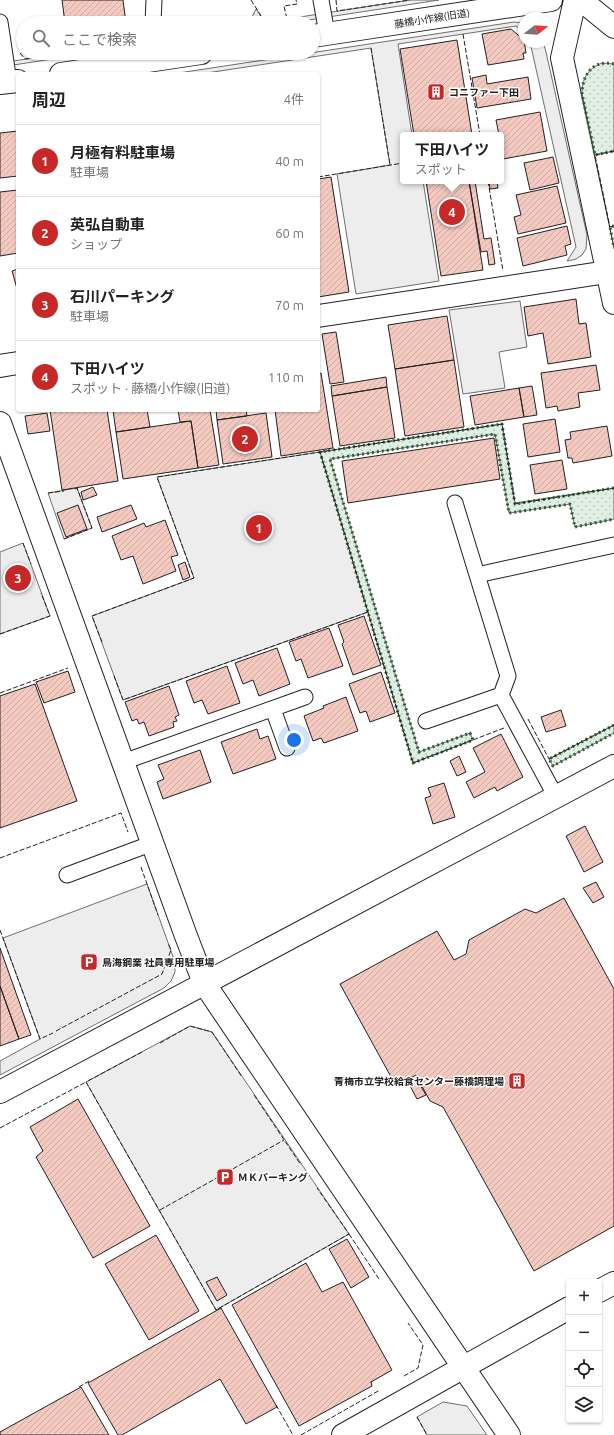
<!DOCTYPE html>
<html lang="ja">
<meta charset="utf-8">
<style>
:root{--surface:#fff;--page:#f2f2f2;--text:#222;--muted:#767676;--line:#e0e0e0;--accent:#c62828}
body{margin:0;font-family:Ubuntu,"Noto Sans JP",sans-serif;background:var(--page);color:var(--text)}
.controls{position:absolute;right:12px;bottom:12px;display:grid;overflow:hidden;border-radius:4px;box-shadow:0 1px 3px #0004}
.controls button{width:36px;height:36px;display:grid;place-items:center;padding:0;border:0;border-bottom:1px solid var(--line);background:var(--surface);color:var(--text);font:20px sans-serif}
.compass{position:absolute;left:518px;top:12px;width:36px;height:36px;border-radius:50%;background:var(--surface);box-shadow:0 1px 3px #0004;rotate:73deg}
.you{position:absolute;left:294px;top:740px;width:14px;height:14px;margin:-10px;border:3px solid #fff;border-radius:50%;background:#1a73e8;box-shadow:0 0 0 6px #1a73e833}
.badge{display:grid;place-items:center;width:26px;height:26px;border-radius:50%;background:var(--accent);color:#fff;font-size:13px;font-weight:700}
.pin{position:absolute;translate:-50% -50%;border:2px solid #fff;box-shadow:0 1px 4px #0006}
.popup{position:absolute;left:400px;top:132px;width:104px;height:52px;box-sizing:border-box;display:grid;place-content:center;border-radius:4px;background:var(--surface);filter:drop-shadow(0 1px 3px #0005);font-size:13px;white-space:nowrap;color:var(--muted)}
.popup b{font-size:15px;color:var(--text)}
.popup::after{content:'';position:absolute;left:50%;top:100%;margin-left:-8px;border:8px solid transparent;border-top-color:var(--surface)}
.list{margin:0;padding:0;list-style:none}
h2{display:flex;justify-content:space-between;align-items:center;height:52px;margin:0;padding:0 16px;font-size:17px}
h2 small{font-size:13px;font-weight:400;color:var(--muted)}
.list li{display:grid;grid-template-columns:26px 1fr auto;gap:12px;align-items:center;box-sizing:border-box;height:72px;padding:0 16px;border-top:1px solid var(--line)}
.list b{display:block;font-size:15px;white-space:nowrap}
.list p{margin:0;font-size:13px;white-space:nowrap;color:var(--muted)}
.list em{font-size:13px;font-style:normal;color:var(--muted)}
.icon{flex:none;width:22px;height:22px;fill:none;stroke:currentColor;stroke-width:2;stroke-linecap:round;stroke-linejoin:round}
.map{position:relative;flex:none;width:614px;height:1435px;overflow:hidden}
.search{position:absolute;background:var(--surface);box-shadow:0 1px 3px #0004;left:16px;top:16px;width:304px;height:44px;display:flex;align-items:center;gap:10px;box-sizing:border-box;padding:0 14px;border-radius:22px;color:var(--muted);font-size:15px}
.panel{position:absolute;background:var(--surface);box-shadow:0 1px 3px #0004;left:16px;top:72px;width:304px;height:340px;border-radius:4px}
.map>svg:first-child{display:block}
</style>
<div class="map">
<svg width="614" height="1435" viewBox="0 0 614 1435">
<defs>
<pattern id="grass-dots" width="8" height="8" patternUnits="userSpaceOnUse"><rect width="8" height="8" fill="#e0efe3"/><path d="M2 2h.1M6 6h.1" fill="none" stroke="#c0cdc2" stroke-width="1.8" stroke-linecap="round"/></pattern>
<pattern id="building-hatch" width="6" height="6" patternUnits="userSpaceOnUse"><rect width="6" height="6" fill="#f3c9c0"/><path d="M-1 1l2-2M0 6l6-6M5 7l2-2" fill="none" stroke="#d0aca5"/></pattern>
</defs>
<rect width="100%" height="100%" fill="#fff"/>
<!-- grass -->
<path fill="url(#grass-dots)" stroke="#6f6f6f" d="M256,9L262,18L260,23H211L252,17Z
M602,63L614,64V151L595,155L582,94C582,79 587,69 602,63Z
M502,424L515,503L614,488V519L575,527L570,504L509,513L495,434L330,459L419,752L470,733L473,740L413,763L320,452Z
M614,725V733L553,766L549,759Z"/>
<!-- parking -->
<path fill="#ededed" stroke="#6f6f6f" d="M410,0H439L289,23H261Z
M514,22L524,23V32L516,26L398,44L412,135H403V181H423L439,281L356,294L337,174L390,165L371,48L200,74H172Z
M530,42H543L546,52L587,235L586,249L582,255L576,259L567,261L576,247Z
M67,53H91L7,66L0,63Z
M520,301L527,347L499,352L505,388L463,394L449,310Z
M320,452L368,612L123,700L92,616L194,578L157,477Z
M77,488L92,528L64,539L48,493Z
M23,543L50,616L0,634V552Z
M147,884L175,962V972L171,981L164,988L0,1075V1061L40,1039L3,938Z
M190,1026L212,1032L349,1234L216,1310L86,1082Z
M443,1402L467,1406L487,1435H427L417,1417Z"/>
<!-- building -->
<path fill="url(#building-hatch)" stroke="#222" d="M62,0H123L126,23H65Z
M511,29L524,40L526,53H523L524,59L488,65L482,34Z
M457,40L472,135H414L400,49Z
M486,75L487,84L528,77L531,99L477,108L472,78Z
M540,112L547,151L503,159L501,135H499L496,120Z
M18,131V176L0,178V133Z
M553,157L559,183L530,190L524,163Z
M331,177L349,292L318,297V179Z
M426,181H469L483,270L441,276Z
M469,181H475L484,239L491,238L495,264L489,265L487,251L481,252Z
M489,181H497L498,188L490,189Z
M557,186L566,223L518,234L514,217L521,215L516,195Z
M18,190V253L0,256V192Z
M567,226L571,244L565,246L567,255L523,266L517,238Z
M18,269V292L12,271Z
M576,299L579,324L586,323L591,357L548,364L543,333L528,336L524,307Z
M447,316L454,360L395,369L388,325Z
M336,332L344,382L330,384L322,334Z
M454,360L464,427L405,436L395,369Z
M596,365L600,390L578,393L580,407L558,411L557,406L546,408L541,373Z
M321,373L333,448L281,456L275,410H318V374Z
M386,377L387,387L332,396L331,386Z
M532,386L537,415L524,417L519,388Z
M387,387L395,438L340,446L332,396Z
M519,388L524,417L475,425L470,396Z
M50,410H107L118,481L62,490Z
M113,410H147L150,427L116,432Z
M178,410H210L219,465L198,468L191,421L180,422Z
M216,410H246L247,416L217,420Z
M47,413L50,431L28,434L25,416Z
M266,413L272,457L223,464L217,420Z
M555,419L560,452L528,457L523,424Z
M191,421L198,468L123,479L116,432Z
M607,426L612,456L573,463L572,458H568L565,440L571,439L570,432Z
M494,438L500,479L348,503L342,461Z
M562,460L567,489L535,494L530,465Z
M93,487L97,495L83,500L81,492Z
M78,505L87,529L66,537L57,513Z
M131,505L137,519L102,532L97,517Z
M165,520L178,555L171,557L176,571L143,584L133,556L121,560L112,536L144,523L146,527Z
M185,562L190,577L183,580L178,565Z
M364,616L381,665L353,675L342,644L344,642L338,625Z
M329,628L343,666L308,678L301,659L296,661L289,642Z
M277,648L290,684L259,696L253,680L243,684L235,663Z
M227,666L240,703L208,714L202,700L194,703L186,681Z
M68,671L75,692L44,703L36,682Z
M381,672L395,713L370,722L366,711L360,713L349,684Z
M35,684L77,801L0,828V696Z
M169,686L179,715L175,717L177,721L173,722L174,727L149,736L144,722L139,724L137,719L132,721L125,702Z
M346,697L358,731L324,743L321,738L313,741L304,716L324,708L323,706Z
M561,710L566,726L546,732L541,717Z
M257,729L260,739L268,736L276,759L233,774L221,742Z
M501,734L523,777L497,791L495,787L474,798L466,782L485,772L473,748Z
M200,750L211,782L163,799L157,782L164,779L158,765Z
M459,756L466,772L457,776L450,761Z
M444,783L455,817L433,824L425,798L431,796L428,788Z
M585,826L603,862L584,872L566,836Z
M596,882L604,897L593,903L583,888Z
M564,898L614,989V1226L534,1271L443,1107L430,1101L416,1075L396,1086L340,984L437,931L454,960L466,954L469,940L525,909L536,913Z
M0,948L31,1035L19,1039L0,986Z
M0,986L19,1039L0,1046Z
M416,1078L426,1095L417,1099L408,1082Z
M78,1099L150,1226L93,1258L36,1157L43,1151L30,1127Z
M156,1235L199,1311L149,1340L105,1264Z
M347,1239L369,1277L351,1288L329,1249Z
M306,1263L322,1292L343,1282L392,1370L371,1382L372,1386L299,1426L232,1305Z
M217,1277L227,1295L217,1301L206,1282Z
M221,1308L277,1407L246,1424L220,1379L122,1435H118L88,1383Z
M81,1387L109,1435H0V1432Z"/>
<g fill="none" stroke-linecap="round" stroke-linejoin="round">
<defs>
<path id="service" d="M321,0L327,34
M0,22L9,82
M153,23L154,0
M477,575L614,545
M501,695L556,797
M273,709L287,748
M426,721L501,695L508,676L455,503
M123,762L305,697
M67,875L153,843"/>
<path id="minor" d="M318,316L607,272
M0,366L18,363
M0,423L186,936L204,983L509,1435
M599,1291L614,1283
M343,1435L569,1308"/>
<path id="tertiary" d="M575,0L562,58L614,303
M581,0L614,27
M313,36L551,0
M61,74L201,53
M0,83L18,81
M0,1092L614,766"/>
</defs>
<!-- service casing -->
<use href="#service" stroke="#222" stroke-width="17"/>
<!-- minor casing -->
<use href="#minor" stroke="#222" stroke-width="24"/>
<!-- tertiary casing -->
<use href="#tertiary" stroke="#222" stroke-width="24"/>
<!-- service -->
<use href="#service" stroke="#fff" stroke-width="15"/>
<!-- minor -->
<use href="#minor" stroke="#fff" stroke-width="22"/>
<!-- tertiary -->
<use href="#tertiary" stroke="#fff" stroke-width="22"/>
<!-- hedge -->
<path stroke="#2f5e38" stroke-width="3" stroke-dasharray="2 3" stroke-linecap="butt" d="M614,64C593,59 582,75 582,94L595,155L614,151
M614,226L610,227L614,248
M614,488L515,504L502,424L320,452L413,763L473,740L470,733L419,752L330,459L495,434L509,513L570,504L575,527L614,519
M614,725L549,759L553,766L614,733"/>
<!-- fence -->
<path stroke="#222" stroke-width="1" stroke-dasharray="5 2" stroke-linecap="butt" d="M251,0L265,22L287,19L284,6L297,4L296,0
M336,0L337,11L410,0
M463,34L480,135
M371,48L390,165
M20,53L25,59L67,53
M614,151L595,155L610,227L614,226
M318,177L403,163
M488,181L503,271
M48,493L64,491
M64,539L92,528L77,488L75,489
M23,543L31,564
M0,634L50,616L41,593
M102,642L92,616L194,578L157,477L320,452
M114,676L123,700L368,612
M0,693L68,668
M528,719L549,759L614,725
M504,728L413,763L320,452L502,424L515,504L614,488
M0,858L121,813L128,832
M141,867L158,915
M0,930L40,1039L53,1033
M56,1031L162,974L171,950L168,943
M160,1043L190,1026L212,1032L242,1077
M142,1052L86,1082L216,1310L349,1234L317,1188
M254,1095L301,1165
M0,1128L86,1082
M160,1210L284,1140
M349,1234L379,1279
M404,1376L418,1368L423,1345L408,1323
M79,1387L89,1381
M276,1405L293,1435
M417,1417L427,1435
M301,1435L380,1390"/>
</g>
<!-- icons -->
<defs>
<symbol id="building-square" viewBox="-11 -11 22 22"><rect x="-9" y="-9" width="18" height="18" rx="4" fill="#c62828" stroke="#fff"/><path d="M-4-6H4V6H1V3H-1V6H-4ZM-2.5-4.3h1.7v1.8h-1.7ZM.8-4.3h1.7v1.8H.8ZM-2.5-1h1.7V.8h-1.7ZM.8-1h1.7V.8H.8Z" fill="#fff"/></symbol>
<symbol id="parking-square" viewBox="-11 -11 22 22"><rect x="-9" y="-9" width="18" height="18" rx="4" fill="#c62828" stroke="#fff"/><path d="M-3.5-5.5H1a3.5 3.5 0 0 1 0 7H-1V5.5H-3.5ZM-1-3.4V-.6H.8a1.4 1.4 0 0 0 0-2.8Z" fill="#fff"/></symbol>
</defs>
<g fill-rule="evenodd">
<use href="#building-square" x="426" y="82" width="20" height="20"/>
<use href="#parking-square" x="79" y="952" width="20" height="20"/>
<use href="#building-square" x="507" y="1071" width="20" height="20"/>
<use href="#parking-square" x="215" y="1167" width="20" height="20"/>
</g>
<g text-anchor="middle" stroke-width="3" stroke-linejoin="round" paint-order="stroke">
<!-- street labels -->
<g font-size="10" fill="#222" stroke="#fff">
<text transform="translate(432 18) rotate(-9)" y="4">藤橋小作線(旧道)</text>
</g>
<!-- poi labels -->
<g font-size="10" font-weight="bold" fill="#222" stroke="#fff" text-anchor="start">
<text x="449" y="96">コニファー下田</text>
<text x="102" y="966">鳥海鋼業 社員専用駐車場</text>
<text x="504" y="1085" text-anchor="end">青梅市立学校給食センター藤橋調理場</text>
<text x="238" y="1181">ＭＫパーキング</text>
</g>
</g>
</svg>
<div class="controls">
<button>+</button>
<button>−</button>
<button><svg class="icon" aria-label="locate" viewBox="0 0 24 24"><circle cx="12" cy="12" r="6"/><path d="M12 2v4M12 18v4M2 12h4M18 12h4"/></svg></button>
<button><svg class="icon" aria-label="layers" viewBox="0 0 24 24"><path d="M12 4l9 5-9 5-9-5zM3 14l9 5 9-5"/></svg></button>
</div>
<svg class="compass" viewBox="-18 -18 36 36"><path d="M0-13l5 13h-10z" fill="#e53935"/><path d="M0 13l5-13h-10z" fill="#767676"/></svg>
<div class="you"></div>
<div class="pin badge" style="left:259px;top:528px">1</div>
<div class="pin badge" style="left:245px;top:439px">2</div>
<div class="pin badge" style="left:18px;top:578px">3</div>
<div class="pin badge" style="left:452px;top:212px">4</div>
<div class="popup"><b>下田ハイツ</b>スポット</div>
<div class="search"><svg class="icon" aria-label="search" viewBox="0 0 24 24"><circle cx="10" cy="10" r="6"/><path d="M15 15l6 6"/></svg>ここで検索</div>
<section class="panel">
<h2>周辺<small>4件</small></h2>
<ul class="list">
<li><span class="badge">1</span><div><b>月極有料駐車場</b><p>駐車場</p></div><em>40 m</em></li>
<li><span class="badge">2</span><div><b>英弘自動車</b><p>ショップ</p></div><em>60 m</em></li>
<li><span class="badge">3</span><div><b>石川パーキング</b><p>駐車場</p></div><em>70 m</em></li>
<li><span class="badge">4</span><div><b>下田ハイツ</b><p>スポット · 藤橋小作線(旧道)</p></div><em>110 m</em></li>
</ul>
</section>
</div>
